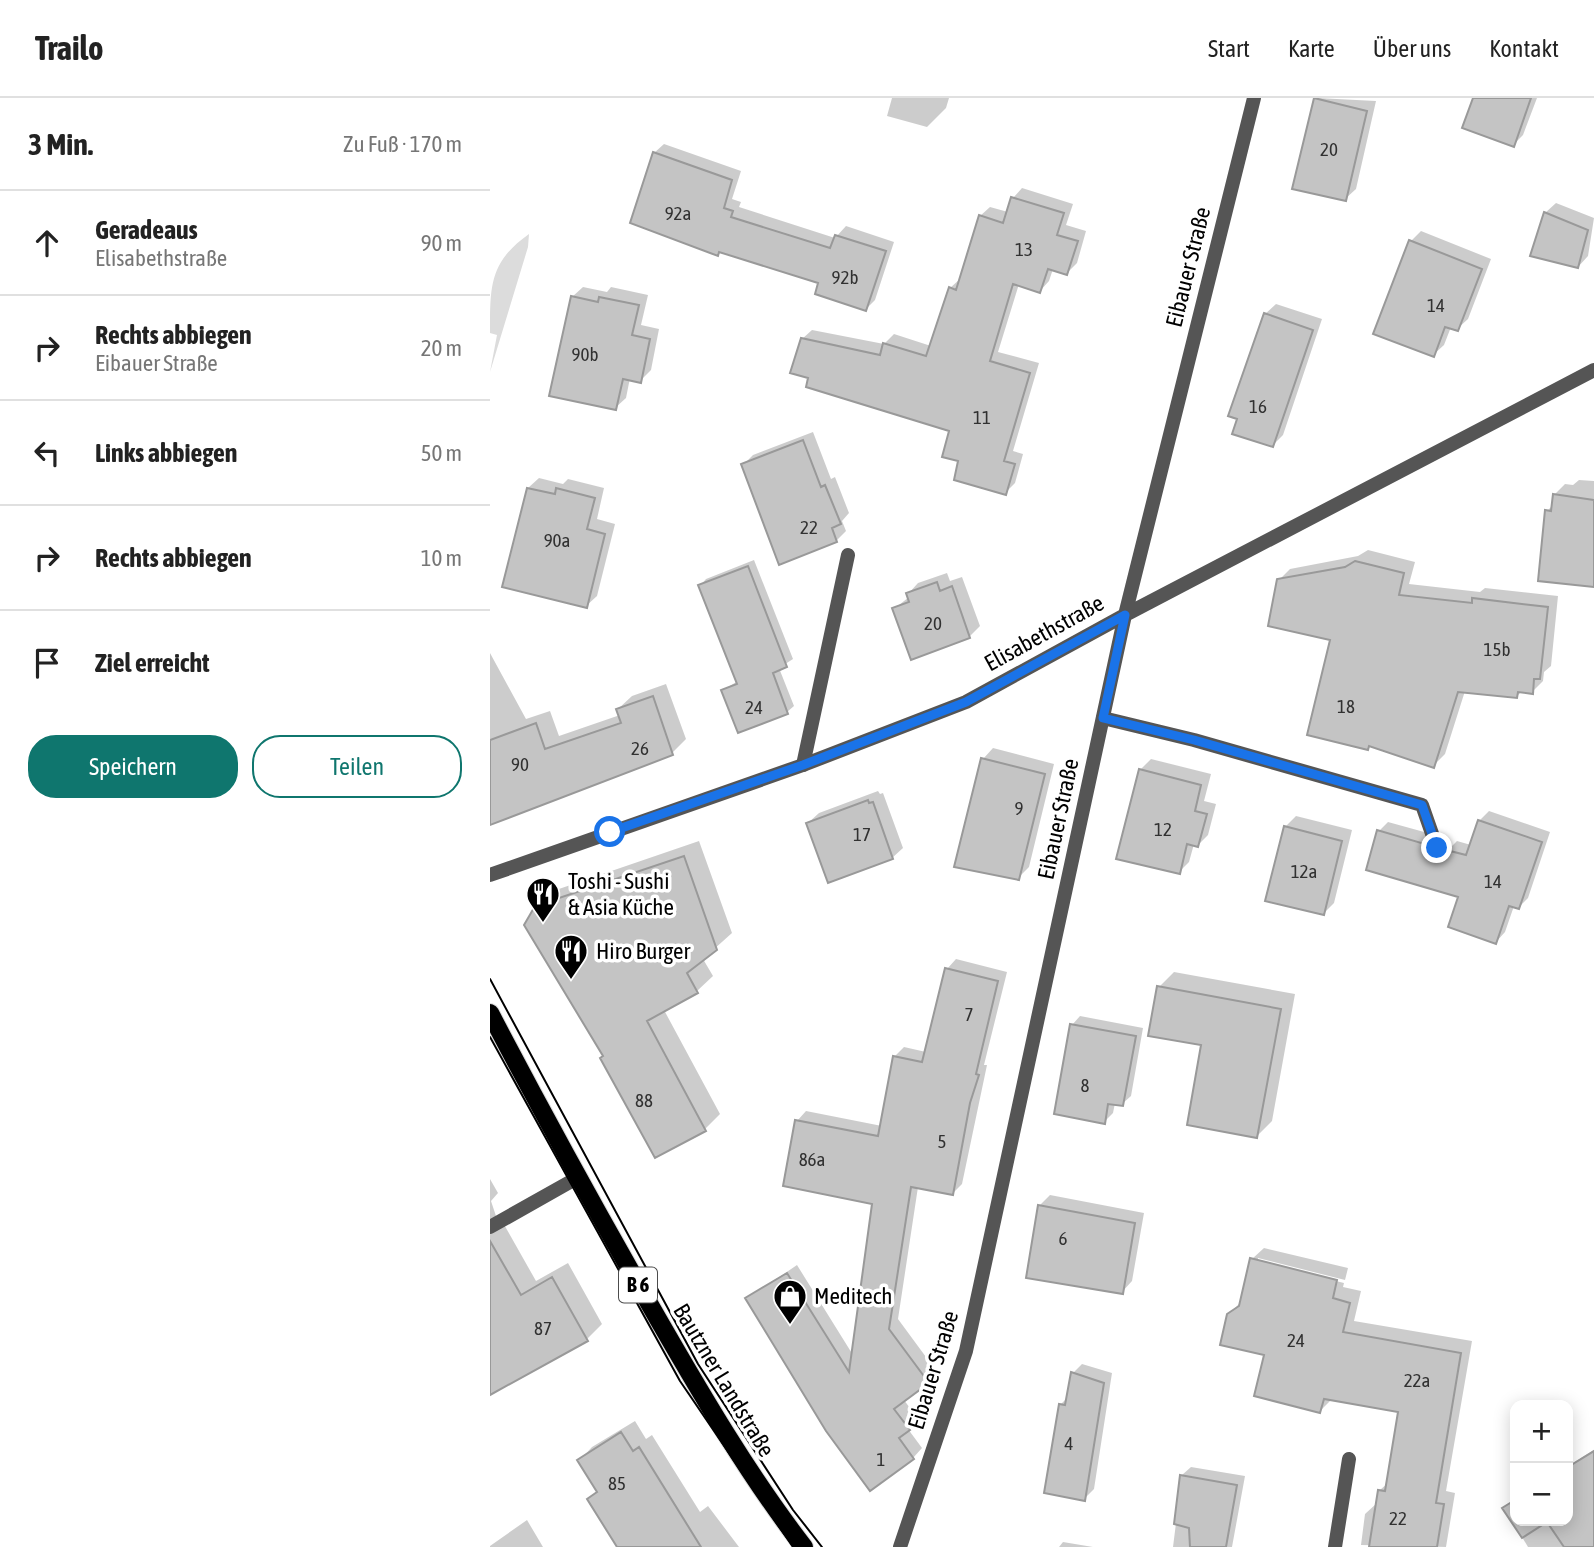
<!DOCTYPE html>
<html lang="de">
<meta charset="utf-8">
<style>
:root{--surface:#fff;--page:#f6f6f6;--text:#222;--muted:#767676;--line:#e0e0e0;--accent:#0f766e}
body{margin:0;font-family:"Asap Condensed",sans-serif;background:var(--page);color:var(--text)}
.controls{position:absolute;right:21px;bottom:21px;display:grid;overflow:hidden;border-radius:14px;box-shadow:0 4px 18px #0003}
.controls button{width:63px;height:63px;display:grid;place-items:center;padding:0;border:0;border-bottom:2px solid var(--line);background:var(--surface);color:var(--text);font:35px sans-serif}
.stop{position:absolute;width:21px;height:21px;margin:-16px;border:5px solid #1a73e8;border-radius:50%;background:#fff}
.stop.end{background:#1a73e8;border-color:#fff;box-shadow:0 2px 7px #0008}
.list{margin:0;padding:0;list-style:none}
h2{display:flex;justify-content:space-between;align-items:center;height:91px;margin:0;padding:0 28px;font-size:30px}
h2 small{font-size:23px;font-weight:400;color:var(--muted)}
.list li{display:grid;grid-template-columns:46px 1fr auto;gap:21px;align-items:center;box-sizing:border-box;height:105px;padding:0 28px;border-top:2px solid var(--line)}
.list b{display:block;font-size:26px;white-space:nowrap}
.list p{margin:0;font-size:23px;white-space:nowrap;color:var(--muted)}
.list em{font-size:23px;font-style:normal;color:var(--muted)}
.actions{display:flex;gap:14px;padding:21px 28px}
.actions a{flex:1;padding:16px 0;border:2px solid var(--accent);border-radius:28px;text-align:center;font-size:24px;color:var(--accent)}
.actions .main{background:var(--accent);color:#fff}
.icon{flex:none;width:38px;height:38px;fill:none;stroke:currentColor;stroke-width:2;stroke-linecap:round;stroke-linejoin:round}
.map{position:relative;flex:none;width:1104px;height:1449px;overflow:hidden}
header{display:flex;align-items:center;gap:42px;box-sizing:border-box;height:98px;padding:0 35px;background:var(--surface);border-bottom:2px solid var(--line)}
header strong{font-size:33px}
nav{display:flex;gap:38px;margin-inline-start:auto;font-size:24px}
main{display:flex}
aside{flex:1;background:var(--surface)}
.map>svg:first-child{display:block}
</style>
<header>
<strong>Trailo</strong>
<nav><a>Start</a><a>Karte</a><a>Über uns</a><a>Kontakt</a></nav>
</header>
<main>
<aside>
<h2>3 Min.<small>Zu Fuß · 170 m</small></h2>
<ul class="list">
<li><svg class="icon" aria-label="ahead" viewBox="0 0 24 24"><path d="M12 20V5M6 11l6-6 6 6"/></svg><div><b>Geradeaus</b><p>Elisabethstraße</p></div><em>90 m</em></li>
<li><svg class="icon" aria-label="right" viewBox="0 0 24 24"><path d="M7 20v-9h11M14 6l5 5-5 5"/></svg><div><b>Rechts abbiegen</b><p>Eibauer Straße</p></div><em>20 m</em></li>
<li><svg class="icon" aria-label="left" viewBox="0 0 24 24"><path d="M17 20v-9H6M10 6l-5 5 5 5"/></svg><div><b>Links abbiegen</b></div><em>50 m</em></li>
<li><svg class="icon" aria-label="right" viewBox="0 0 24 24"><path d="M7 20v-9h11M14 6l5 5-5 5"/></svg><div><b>Rechts abbiegen</b></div><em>10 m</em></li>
<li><svg class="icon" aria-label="arrive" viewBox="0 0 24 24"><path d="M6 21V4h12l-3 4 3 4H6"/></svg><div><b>Ziel erreicht</b></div></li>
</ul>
<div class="actions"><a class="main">Speichern</a><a>Teilen</a></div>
</aside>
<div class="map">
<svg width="1104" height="1449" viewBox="0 0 1104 1449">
<rect width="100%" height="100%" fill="#fff"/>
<!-- green -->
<path fill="#dcdcdc" d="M39,136L38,149L0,274L7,237L0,235C0,186 0,164 39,136Z"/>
<!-- shadow -->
<path fill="#0003" d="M402,0H459L456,10L437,29L397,18Z
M827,0L886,3L866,91L855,101Z
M984,0H1047L1033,37L1023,47Z
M174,46L251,73L242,101L251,104L249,109L345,140L356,128L404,144L385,202L376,211L330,184L231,153L228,156L164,55Z
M532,90L583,106L576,127L596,133L587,165L577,175L563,171L559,183L550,193L529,186L508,254L549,265L523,353L533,356L525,385L515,395L471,362L461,332L321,279L312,241L322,232L394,246L404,236L441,248L460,190L470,181L490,118L500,109L518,114L523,100Z
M1066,105L1104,120L1098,158L1088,169L1055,115Z
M931,133L1001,161L978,221L967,231L961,229L954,247L943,257L921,143Z
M93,189L117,194L121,189L158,197L151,227L169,231L161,272L150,283L140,280L136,300L125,310L82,199Z
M786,206L832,221L793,337L783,347L775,216Z
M323,334L341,381L345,379L359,415L352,423L356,433L346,443L253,367L263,357Z
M49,380L73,386L78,381L114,390L107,421L125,426L107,498L96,508L38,390Z
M1089,382L1104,383V488L1057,413L1063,407L1064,397L1075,386L1083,387Z
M878,452L925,464L919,486L990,494L995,490L1068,498L1061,568L1054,574L1053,583L1042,594L1032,593L1027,598L975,593L955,656L943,668L880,647L877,650L842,541L789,482L800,471L868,458Z
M264,462L303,561L289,570L304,608L297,614L233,592L248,583L210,488L216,481Z
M457,475L460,483L472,479L490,528L479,539L404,511L419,499L418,496L428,485Z
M0,555L36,621L60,613L69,638L130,617L128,611L142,598L176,586L196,641L182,655L0,725Z
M503,650L564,666L539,769L528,780L493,661Z
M661,661L721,676L714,703L726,706L718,737L708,747L704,746L699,764L689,774L650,672Z
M388,693L390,696L393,695L413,750L402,760L318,725L329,715Z
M999,713L1060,734L1038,800L1029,809L1024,808L1015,834L1006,844L970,798L889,733L898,724L945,737L954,751L960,750L967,743L981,747L989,723Z
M806,718L862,732L844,805L834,815L795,729Z
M209,743L242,835L213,861L223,878L207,893L174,912L230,1016L215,1031L115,957L46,809L63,793Z
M466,861L517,874L494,967H497L472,1086L463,1095L428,1089L408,1221L447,1274L414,1302L428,1321L418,1331L432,1350L423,1360L257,1201L307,1167L363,1257L384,1104L307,1023L316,1013L392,1028L404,959L414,949L436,954L457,871Z
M684,874L805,896L782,1023L767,1038L713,946L669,889Z
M590,918L653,930L641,998L632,1006L625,1005L623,1015L614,1024L582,927Z
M0,1081L8,1095L1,1103L6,1118L12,1123L46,1183L78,1165L112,1226L97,1241L0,1295Z
M560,1097L654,1115L642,1183L632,1194L549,1108Z
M774,1150L858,1170L855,1182L768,1160V1164L854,1185L853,1189L871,1193L864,1223L982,1243L956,1393L965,1395L956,1449L871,1447L875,1416L887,1405L890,1392L899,1384L910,1313L842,1301L830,1313L739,1216L752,1203L762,1161Z
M592,1266L622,1275L604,1391L594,1401L570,1307L579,1298L583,1275Z
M145,1323L156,1341L162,1337L210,1414L218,1408L249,1449H129L99,1401L108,1392L90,1362L102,1349Z
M1104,1352V1449H1038L1017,1414L1025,1406V1423H1078V1368Z
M701,1369L755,1378L742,1449H683L692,1377Z
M37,1422L53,1449H0V1448Z
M573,1444L603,1449H569Z"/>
<!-- building -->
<path fill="#c4c4c4" stroke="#999" stroke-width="2" d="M824,0L877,13L856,103L802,91Z
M983,0H1041L1024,49L972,30Z
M163,54L242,82L234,110L243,113L241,119L340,150L345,137L396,153L376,213L325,196L328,185L229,154L228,158L140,125Z
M521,99L574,115L567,137L588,143L577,177L558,171L550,195L523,186L500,263L540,275L514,363L525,366L516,397L464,382L468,363L452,359L459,333L316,289L318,280L300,275L311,240L390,257L393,245L436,258L459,189L466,192L489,117L513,125Z
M1054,114L1098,132L1088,170L1040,158Z
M919,142L992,171L968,233L955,229L944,259L883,236Z
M81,198L108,204L109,199L149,207L142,237L160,241L151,285L133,281L126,312L59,298Z
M774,215L823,232L783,349L742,336L747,321L738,318Z
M313,342L331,389L335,387L351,426L342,430L347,444L289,467L251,366Z
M37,390L65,396L66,390L105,400L97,431L115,436L97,510L12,489Z
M1063,396L1104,402V489L1048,483L1055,412L1061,413Z
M865,463L914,475L909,497L982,505V500L1058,509L1050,581H1044L1043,596L1028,594L1027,600L968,594L944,670L879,648L878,652L817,637L840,542L778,528L787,481L855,469Z
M258,468L297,569L283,575L298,616L248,635L231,592L247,586L208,487Z
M447,484L450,493L462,488L480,540L421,562L402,510L419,504L416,495Z
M163,598L183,657L0,727V642L46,625L55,651L131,625L126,611Z
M491,660L555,676L529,782L464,769Z
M649,671L711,687L705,713L717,716L708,749L697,746L690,776L626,761Z
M378,702L379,705L383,704L403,761L338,785L316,725Z
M988,722L1052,744L1029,811L1019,808L1006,846L958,829L968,799L876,772L887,732L935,746L945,759H951L956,752L976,757Z
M794,728L852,743L834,817L775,803Z
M194,758L227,852L197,875L208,895L157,923L216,1033L165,1060L110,960L113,958L34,827L45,808Z
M455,870L508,883L486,976L489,977L480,1005L463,1097L421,1089L399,1231L439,1285L404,1311L420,1332L409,1340L424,1361L380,1393L336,1333L255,1200L297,1175L359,1274L382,1106L293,1088L305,1022L388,1038L403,958L432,964Z
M667,888L791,911L767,1040L697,1027L711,947L658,938Z
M580,926L646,938L633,1008L618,1006L615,1026L564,1016Z
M548,1107L645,1125L633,1196L536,1180Z
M0,1143L31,1197L62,1179L98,1243L0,1297Z
M760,1160L847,1182L843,1200L860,1205L853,1234L971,1255L946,1405L954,1406L947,1449H879L888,1392L895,1393L908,1314L834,1301L830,1315L764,1298L774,1257L730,1247L737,1216L749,1208Z
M581,1274L614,1285L595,1403L554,1395L569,1306L575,1307Z
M131,1334L143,1353L149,1349L211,1449H127L97,1401L107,1394L87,1362Z
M1104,1353V1449H1074L1057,1424L1032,1440L1012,1410L1025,1402V1423H1078V1369Z
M690,1377L747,1387L736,1449H700L699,1430L684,1426Z"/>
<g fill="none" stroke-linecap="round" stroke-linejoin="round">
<defs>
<path id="primary" d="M0,915C54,1018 110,1120 168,1221C213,1299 259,1378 314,1449"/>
</defs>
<!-- primary casing -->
<use href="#primary" stroke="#dbdbdb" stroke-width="20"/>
<!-- lane -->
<path stroke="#555" stroke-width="14" d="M613,620L704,642L932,707L947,750
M313,667L358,457
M0,1129L87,1080"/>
<!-- street -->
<path stroke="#555" stroke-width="14" d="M0,777L313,667L476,604L635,517L1104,272
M410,1449L476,1253L635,517L764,0
M845,1449L859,1361"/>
<!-- primary -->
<use href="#primary" stroke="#000" stroke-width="18"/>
<!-- tram -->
<path stroke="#000" stroke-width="2" d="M0,881L208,1266L303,1412L332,1449
M0,939L190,1283L303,1449"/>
</g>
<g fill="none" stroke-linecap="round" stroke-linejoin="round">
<!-- route -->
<path stroke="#1a73e8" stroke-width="9" d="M120,734L313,667L476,604L635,517L613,620L704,642L932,707L947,750"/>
</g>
<!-- icons -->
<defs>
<symbol id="restaurant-pin" viewBox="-11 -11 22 30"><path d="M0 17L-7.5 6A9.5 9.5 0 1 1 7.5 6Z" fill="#000" stroke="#fff"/><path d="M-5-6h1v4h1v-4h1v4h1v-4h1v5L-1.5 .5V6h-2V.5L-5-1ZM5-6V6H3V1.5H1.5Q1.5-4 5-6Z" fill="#fff"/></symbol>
<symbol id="shop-pin" viewBox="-11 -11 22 30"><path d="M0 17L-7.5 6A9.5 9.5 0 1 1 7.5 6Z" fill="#000" stroke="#fff"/><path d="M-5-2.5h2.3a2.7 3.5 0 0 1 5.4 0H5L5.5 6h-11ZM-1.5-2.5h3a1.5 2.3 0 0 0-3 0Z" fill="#fff"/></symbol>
</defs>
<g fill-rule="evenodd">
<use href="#restaurant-pin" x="34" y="777" width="38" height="52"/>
<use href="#restaurant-pin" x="62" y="834" width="38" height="52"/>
<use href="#shop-pin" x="281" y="1179" width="38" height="52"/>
</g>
<g text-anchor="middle" stroke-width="7" stroke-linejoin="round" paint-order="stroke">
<!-- number labels -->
<g font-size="19" fill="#313131">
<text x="839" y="58">20</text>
<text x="188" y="122">92a</text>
<text x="534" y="158">13</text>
<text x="355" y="186">92b</text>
<text x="946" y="214">14</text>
<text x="95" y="263">90b</text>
<text x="768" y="315">16</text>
<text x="492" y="326">11</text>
<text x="319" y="436">22</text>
<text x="67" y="449">90a</text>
<text x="443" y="532">20</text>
<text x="1007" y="558">15b</text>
<text x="856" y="615">18</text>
<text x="264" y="616">24</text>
<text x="150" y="657">26</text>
<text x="30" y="673">90</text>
<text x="529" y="717">9</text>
<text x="673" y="738">12</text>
<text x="372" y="743">17</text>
<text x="814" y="780">12a</text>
<text x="1003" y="790">14</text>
<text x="479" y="923">7</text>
<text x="595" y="994">8</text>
<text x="154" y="1009">88</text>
<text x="452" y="1050">5</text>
<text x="322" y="1068">86a</text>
<text x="573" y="1147">6</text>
<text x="53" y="1237">87</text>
<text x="806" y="1249">24</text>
<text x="927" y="1289">22a</text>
<text x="579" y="1352">4</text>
<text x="391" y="1368">1</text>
<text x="127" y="1392">85</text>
<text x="908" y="1427">22</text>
</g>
<!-- shield labels -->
<rect fill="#fff" stroke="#4c4c4c" stroke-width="2" x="129" y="1169.5" width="38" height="35" rx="5"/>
<g font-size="21" font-weight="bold" fill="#000">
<text x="148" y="1194">B 6</text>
</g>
<!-- street labels -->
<g font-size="23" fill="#000" stroke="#fff">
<text transform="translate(698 169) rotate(-76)" y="8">Eibauer Straße</text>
<text transform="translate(554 535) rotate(-29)" y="8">Elisabethstraße</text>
<text transform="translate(568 721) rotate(-78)" y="8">Eibauer Straße</text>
<text transform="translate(443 1272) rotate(-73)" y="8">Eibauer Straße</text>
<text transform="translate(234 1282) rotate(59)" y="8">Bautzner Landstraße</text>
</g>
<!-- poi labels -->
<g font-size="23" fill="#000" stroke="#fff" text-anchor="start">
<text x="78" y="791">Toshi - Sushi<tspan x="78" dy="26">&amp; Asia Küche</tspan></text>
<text x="106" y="861">Hiro Burger</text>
<text x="324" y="1206">Meditech</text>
</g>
</g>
</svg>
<div class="controls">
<button>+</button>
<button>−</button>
</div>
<div class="stop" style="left:120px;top:734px"></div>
<div class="stop end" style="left:947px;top:750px"></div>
</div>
</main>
